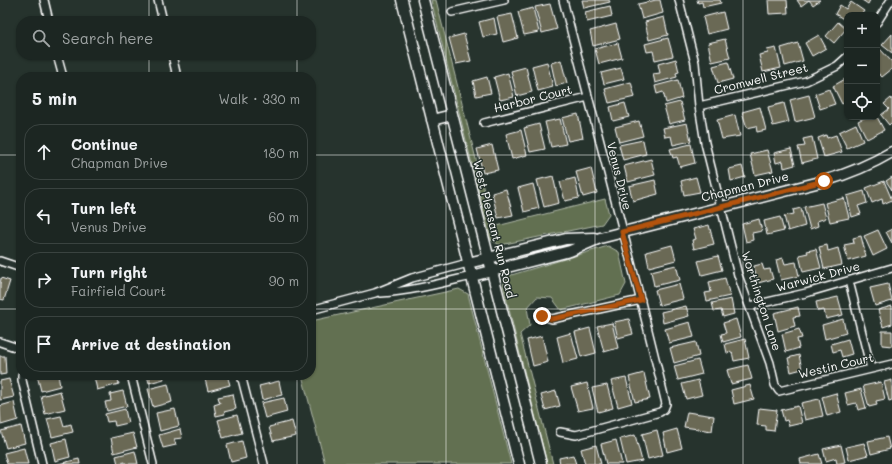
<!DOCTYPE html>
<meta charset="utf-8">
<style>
:root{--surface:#1c2622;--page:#252e2a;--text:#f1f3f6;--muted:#a0a5a5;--line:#3a4340}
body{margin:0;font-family:Mali,sans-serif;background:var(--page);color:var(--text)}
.controls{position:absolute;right:12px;top:12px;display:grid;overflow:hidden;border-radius:8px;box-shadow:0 1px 3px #0004}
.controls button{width:36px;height:36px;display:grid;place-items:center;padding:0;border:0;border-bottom:1px solid var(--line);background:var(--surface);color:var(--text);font:20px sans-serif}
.stop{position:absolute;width:12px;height:12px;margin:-9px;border:3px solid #b45309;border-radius:50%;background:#fff}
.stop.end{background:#b45309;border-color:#fff;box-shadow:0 1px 4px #0008}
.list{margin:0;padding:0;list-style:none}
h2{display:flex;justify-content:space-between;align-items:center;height:52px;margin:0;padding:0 16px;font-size:17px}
h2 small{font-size:13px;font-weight:400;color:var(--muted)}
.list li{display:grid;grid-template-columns:26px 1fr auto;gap:12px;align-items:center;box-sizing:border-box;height:56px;margin:0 8px 8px;padding:0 8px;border:1px solid var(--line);border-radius:16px}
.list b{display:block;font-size:15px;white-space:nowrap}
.list p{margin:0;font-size:13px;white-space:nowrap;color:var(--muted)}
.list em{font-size:13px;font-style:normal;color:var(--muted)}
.icon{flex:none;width:22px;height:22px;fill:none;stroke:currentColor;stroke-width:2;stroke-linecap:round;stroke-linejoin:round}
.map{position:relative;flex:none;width:892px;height:464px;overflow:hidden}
.search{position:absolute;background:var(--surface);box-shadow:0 1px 3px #0004;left:16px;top:16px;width:300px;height:44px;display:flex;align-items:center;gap:10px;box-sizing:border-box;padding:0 14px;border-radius:16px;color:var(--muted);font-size:15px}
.panel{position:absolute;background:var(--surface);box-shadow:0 1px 3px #0004;left:16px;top:72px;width:300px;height:308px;border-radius:16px}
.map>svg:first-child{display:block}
</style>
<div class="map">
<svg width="892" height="464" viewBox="0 0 892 464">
<rect width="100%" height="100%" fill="#26332d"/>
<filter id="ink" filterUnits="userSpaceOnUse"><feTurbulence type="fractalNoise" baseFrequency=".025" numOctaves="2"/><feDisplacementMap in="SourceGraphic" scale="8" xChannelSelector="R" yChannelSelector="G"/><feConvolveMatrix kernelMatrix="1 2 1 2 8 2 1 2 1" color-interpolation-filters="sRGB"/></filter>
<g filter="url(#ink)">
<!-- green -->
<path fill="#627051" stroke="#b0b8a8" d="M431,0H436L493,227L605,199L609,214L602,224L500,245L491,240Z
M608,246L619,252L626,284L620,295L561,310L552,298L537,297L527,308L530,325L520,334L553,464H547L503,285L508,276Z
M459,289L468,294L511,464H325L302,375H311V321Z"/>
<!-- building -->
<path fill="#6b6955" stroke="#fff" d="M582,0H609L610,2L584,8Z
M656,0H660L663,13L642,19L638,4Z
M697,0H720L721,3L703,7L702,2L698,3Z
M768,0H787L788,13L769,14Z
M797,0H820L813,5L809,0L801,6Z
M862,0H870L868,4Z
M851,2L864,11L861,15H847V21L835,14L840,5L846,9Z
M550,4L557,29L542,33L535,7Z
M610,6L612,16L587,22L585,12Z
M533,8L539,32L524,35L518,12Z
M723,12L727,29L707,34L703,17Z
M512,14L518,38L503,42L497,17Z
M664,17L668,35L649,40L645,22Z
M494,18L497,34L483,37L479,22Z
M838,22L846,29L834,43L826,36Z
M616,24L620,39L593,46L590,31Z
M464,34L471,61L456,64L449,38Z
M892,34V53L882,45Z
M819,35L826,48L812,56L805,43Z
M668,38L673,56L655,60L653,51L647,52L645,44Z
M725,39L730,58L712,62L708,43Z
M618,43L622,58L599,64L595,49Z
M798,43L803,61L785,66L781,48Z
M776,48L781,68L763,72L759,55L768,53L767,50Z
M880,49L892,62V69L882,77L877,72V52Z
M676,59L679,72L676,73L677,77L655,83L653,74L660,73L658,64Z
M561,60L567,83L556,86L551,63Z
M547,62L553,87L538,91L532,66Z
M728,62L733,79L718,83L713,66Z
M526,67L532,92L517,96L511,71Z
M621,68L624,79L604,84L601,73Z
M508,73L514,97L500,100L494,77Z
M487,77L491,93L476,96L473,81Z
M847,78V101L842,104L833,86Z
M678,80L682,98L666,103L663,92L657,94L655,86Z
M631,82L635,97L609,103L605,89Z
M829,89L835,104L820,109L815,94Z
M809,95L815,117L795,122L790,100Z
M891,98L892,100V122L889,125L881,115L889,109L884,104Z
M680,102L685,120L669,124L664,106Z
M625,103L629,117L613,121L610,107Z
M784,103L789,122L773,126L768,107Z
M760,107L766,130L757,132L756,126L747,128L742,112Z
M578,114L583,138L568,141L562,118Z
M735,115L740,136L722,139L717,120Z
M866,117H877L884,130L867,139L858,121Z
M560,119L566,144L551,147L545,122Z
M639,121L643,136L619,142L615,127Z
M687,123L691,141L673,145L671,136L665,137L663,128Z
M539,124L545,149L530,152L524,128Z
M856,124L863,141L847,148L839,132Z
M521,130L527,155L512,159L506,134Z
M826,135L827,138L836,135L842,152L824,157L818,138Z
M812,137L817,159L802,163L798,147L805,146L803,139Z
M643,140L646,154L623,160L619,145Z
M691,144L695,163L680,167L677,157L673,158L670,149Z
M492,145L498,170L483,173L477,149Z
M791,149L795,165L784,168L783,161L776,163L774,153Z
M767,150L773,171L755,175L750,154Z
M651,159L655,175L628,182L624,166Z
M742,166L745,177L731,181L729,169Z
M591,168L597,193L583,197L576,172Z
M553,176L559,203L544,207L537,180Z
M696,177L700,192L684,195L681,181Z
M892,177V190L886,181Z
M575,178L579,198L565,201L560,182Z
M655,180L658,194L633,201L629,186Z
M884,181L892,200L883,204L882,199L872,203L866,188Z
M533,184L539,208L524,212L518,188Z
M506,189L513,215L498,218L492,193Z
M864,191L867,203L858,206L861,214L852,217L847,196Z
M844,198L849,218L830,222L825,203Z
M822,203L826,218L817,221L818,226L810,229L804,207Z
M801,208L805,226L788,231L784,216L794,214L793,210Z
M780,217L784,231L767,235L764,221Z
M759,219L762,231L752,233L753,240L746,242L742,224Z
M709,225L714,244L694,249L692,240L696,239L693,229Z
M892,229V243L886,232Z
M878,230L887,249L873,256L864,236Z
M861,236L866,256L848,261L844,245L854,243L853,238Z
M672,245L676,260L649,267L646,252Z
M827,245L828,251L838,248L842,265L824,269L819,247Z
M816,249L821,268L803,272L799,255L808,253L807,251Z
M718,256L722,270L702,275L698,261Z
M783,258L785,264L796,262L799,276L781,280L776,260Z
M762,264L764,270L770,269L773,279L758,283L754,266Z
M676,265L680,280L654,286L651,271Z
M1,278L10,281L4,300L0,299V284Z
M725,278L730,296L707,301L705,293L711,292L709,282Z
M679,284L683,299L659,305L655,290Z
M888,284L892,301L875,306L870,288Z
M838,297L843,315L826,319L824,310L818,311L816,302Z
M731,299L734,314L723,317L721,310L714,311L712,303Z
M686,306L689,316L663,323L661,312Z
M892,306V324L883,327L878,310Z
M798,307L800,316L793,317L795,326L778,331L774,313Z
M629,319L633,334L618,338L614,322Z
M736,319L741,337L723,342L721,334L726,333L723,323Z
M843,319L846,333L825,339L822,325Z
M690,322L694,337L669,343L665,329Z
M612,323L618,348L604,352L597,326Z
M590,328L596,353L581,357L575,332Z
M799,329L802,338L797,339L799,348L786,352L782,334Z
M882,331H892V346L882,345Z
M571,333L578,359L563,363L557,337Z
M542,336L548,362L533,366L527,340Z
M745,339L749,358L734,361L732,352L727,353L725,344Z
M848,339L852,354L842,357L840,350L833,352L831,344Z
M696,342L699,356L674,363L670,348Z
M799,355L802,369L791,372L788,358Z
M0,356H5L6,374L0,375Z
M698,360L702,374L678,380L674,366Z
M748,365L752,379L731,384L727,370Z
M644,373L650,399L635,402L629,377Z
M37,375H58L60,386L41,391Z
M117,375L119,384L97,390L94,376Z
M147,375H163L164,379L149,383Z
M204,375H227L230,385L208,391Z
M254,375H272L255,379Z
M626,378L632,403L618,407L611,381Z
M9,379L14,397L0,400V381Z
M698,380L702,395L686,399L682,384Z
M892,380V400L889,401L884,382Z
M279,381L282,395L262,400L259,386Z
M881,382L885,399L876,401L877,405L869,407L863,386Z
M587,383L593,408L578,411L571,387Z
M168,384L172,402L153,407L148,389Z
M607,385L613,408L598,412L592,388Z
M750,385L754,399L734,404L731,390Z
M861,389L866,408L858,410L856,403L848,405L845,393Z
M60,391L65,409L45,414L41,396Z
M123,391L127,406L107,411L105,402L111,401L110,394Z
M556,391L560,406L545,410L541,395Z
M836,393L841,412L827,416L822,397Z
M233,394L236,409L224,412L225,414L216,416L214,405L220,403L218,397Z
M284,398L287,412L265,418L261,403Z
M819,399L823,416L805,420L801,403Z
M14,402L18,420L1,425L0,406Z
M798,406L802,423L789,426L787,420L784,421L781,410Z
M759,408L777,410L774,431L766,430V426L757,425Z
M125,409L128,423L115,426L114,421L107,422L105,414Z
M175,409L179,426L160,431L156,413Z
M687,412L714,416L712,431L684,427Z
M237,415L242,433L223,438L218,420Z
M61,416L64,426L71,424L73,432L52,437L47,419Z
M292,421L296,436L273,441L269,427Z
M21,426L25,443L6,448L1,431Z
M180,429L182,438L174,439L176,445L163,448L159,435Z
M677,429L682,448L667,452L663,433Z
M657,430L663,455L648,459L642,434Z
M133,433L137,447L114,453L111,438Z
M635,435L642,461L626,464L620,439Z
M887,437L890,449L871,454L868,441Z
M66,439L70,457L55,461L51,443Z
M616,440L622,464H606L601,444Z
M242,441L246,458L231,462L227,445Z
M864,443L868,455L849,460L846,447Z
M596,445L601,464H585L581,449Z
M841,445L845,462L837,464L836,458L826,461L823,449Z
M24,448L28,464H7L4,453Z
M135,451L138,464H125V462L118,464L116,456Z
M819,454L822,464H801L800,459Z
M573,455L576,464H560L559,458Z
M79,459L80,464H58Z"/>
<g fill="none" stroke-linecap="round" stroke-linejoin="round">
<defs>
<path id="street" d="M44,0L49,21
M158,0L163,21
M679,0L695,63L699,106L705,143L738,275L770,363L775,385L779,391L892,364
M452,12L504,0
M877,22L891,0
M57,55L63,77
M172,55L177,77
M699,106L806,81L837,66L847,57
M484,123L588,97
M0,261L21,268
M849,281L871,369
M381,293C412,291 442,283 472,276
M750,306L806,293L892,268
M311,310L375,293L412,278L468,263
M542,316L552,319L641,300
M0,342L21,349
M22,375V380L42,464
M131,375L153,464
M241,375L264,464
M560,432L576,435L660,412L664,409L666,404C634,269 598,135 563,0"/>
<path id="secondary" d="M402,0L519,464
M423,0L541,464
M432,120L452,115
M468,263L566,239L594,238
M472,276L570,251L600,238L824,181C848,174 870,165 892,152"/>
</defs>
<!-- street casing -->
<use href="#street" stroke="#fff" stroke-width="10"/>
<!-- secondary casing -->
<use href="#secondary" stroke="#fff" stroke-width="13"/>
<!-- street -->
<use href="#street" stroke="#26332d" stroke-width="7"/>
<!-- secondary -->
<use href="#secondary" stroke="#26332d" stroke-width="10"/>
</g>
</g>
<g fill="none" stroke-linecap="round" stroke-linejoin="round" filter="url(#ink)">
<!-- route -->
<path stroke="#b45309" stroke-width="5" d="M542,316L552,319L641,300L622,232L824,181"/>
</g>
<!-- grid -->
<path fill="none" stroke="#fff" stroke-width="1" stroke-opacity="0.55" d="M149,0V21M297,0V21M446,0V464M595,0V464M743,0V464M149,55V77M297,55V77M0,155H21M311,155H892M0,309H21M311,309H892M149,375V464M297,375V464"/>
<g text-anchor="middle" stroke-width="3" stroke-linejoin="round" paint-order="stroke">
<!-- street labels -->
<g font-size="12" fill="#fff" stroke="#26332d">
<text transform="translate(761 79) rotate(-14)" y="4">Cromwell Street</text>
<text transform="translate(533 99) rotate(-14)" y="4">Harbor Court</text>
<text transform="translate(619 176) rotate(76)" y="4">Venus Drive</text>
<text transform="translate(745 187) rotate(-14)" y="4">Chapman Drive</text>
<text transform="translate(494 229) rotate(76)" y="4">West Pleasant Run Road</text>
<text transform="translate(818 277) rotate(-15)" y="4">Warwick Drive</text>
<text transform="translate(761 301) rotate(72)" y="4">Worthington Lane</text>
<text transform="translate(836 366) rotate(-13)" y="4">Westin Court</text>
</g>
</g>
</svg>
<div class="controls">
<button>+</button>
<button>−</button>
<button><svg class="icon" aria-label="locate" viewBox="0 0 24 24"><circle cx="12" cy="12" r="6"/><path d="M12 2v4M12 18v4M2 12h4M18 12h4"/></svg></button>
</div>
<div class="stop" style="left:824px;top:181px"></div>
<div class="stop end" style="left:542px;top:316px"></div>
<div class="search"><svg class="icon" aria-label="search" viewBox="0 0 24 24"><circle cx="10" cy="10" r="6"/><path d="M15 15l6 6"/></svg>Search here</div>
<section class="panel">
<h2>5 min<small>Walk · 330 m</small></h2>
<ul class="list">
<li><svg class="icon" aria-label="ahead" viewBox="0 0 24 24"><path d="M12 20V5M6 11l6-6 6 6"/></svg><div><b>Continue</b><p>Chapman Drive</p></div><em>180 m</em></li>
<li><svg class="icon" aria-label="left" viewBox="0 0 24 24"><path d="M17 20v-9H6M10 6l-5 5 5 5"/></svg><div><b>Turn left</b><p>Venus Drive</p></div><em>60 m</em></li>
<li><svg class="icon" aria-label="right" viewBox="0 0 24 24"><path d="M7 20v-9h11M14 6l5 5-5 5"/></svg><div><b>Turn right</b><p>Fairfield Court</p></div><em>90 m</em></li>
<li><svg class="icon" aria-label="arrive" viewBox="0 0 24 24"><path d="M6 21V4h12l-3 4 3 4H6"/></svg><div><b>Arrive at destination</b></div></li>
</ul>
</section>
</div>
